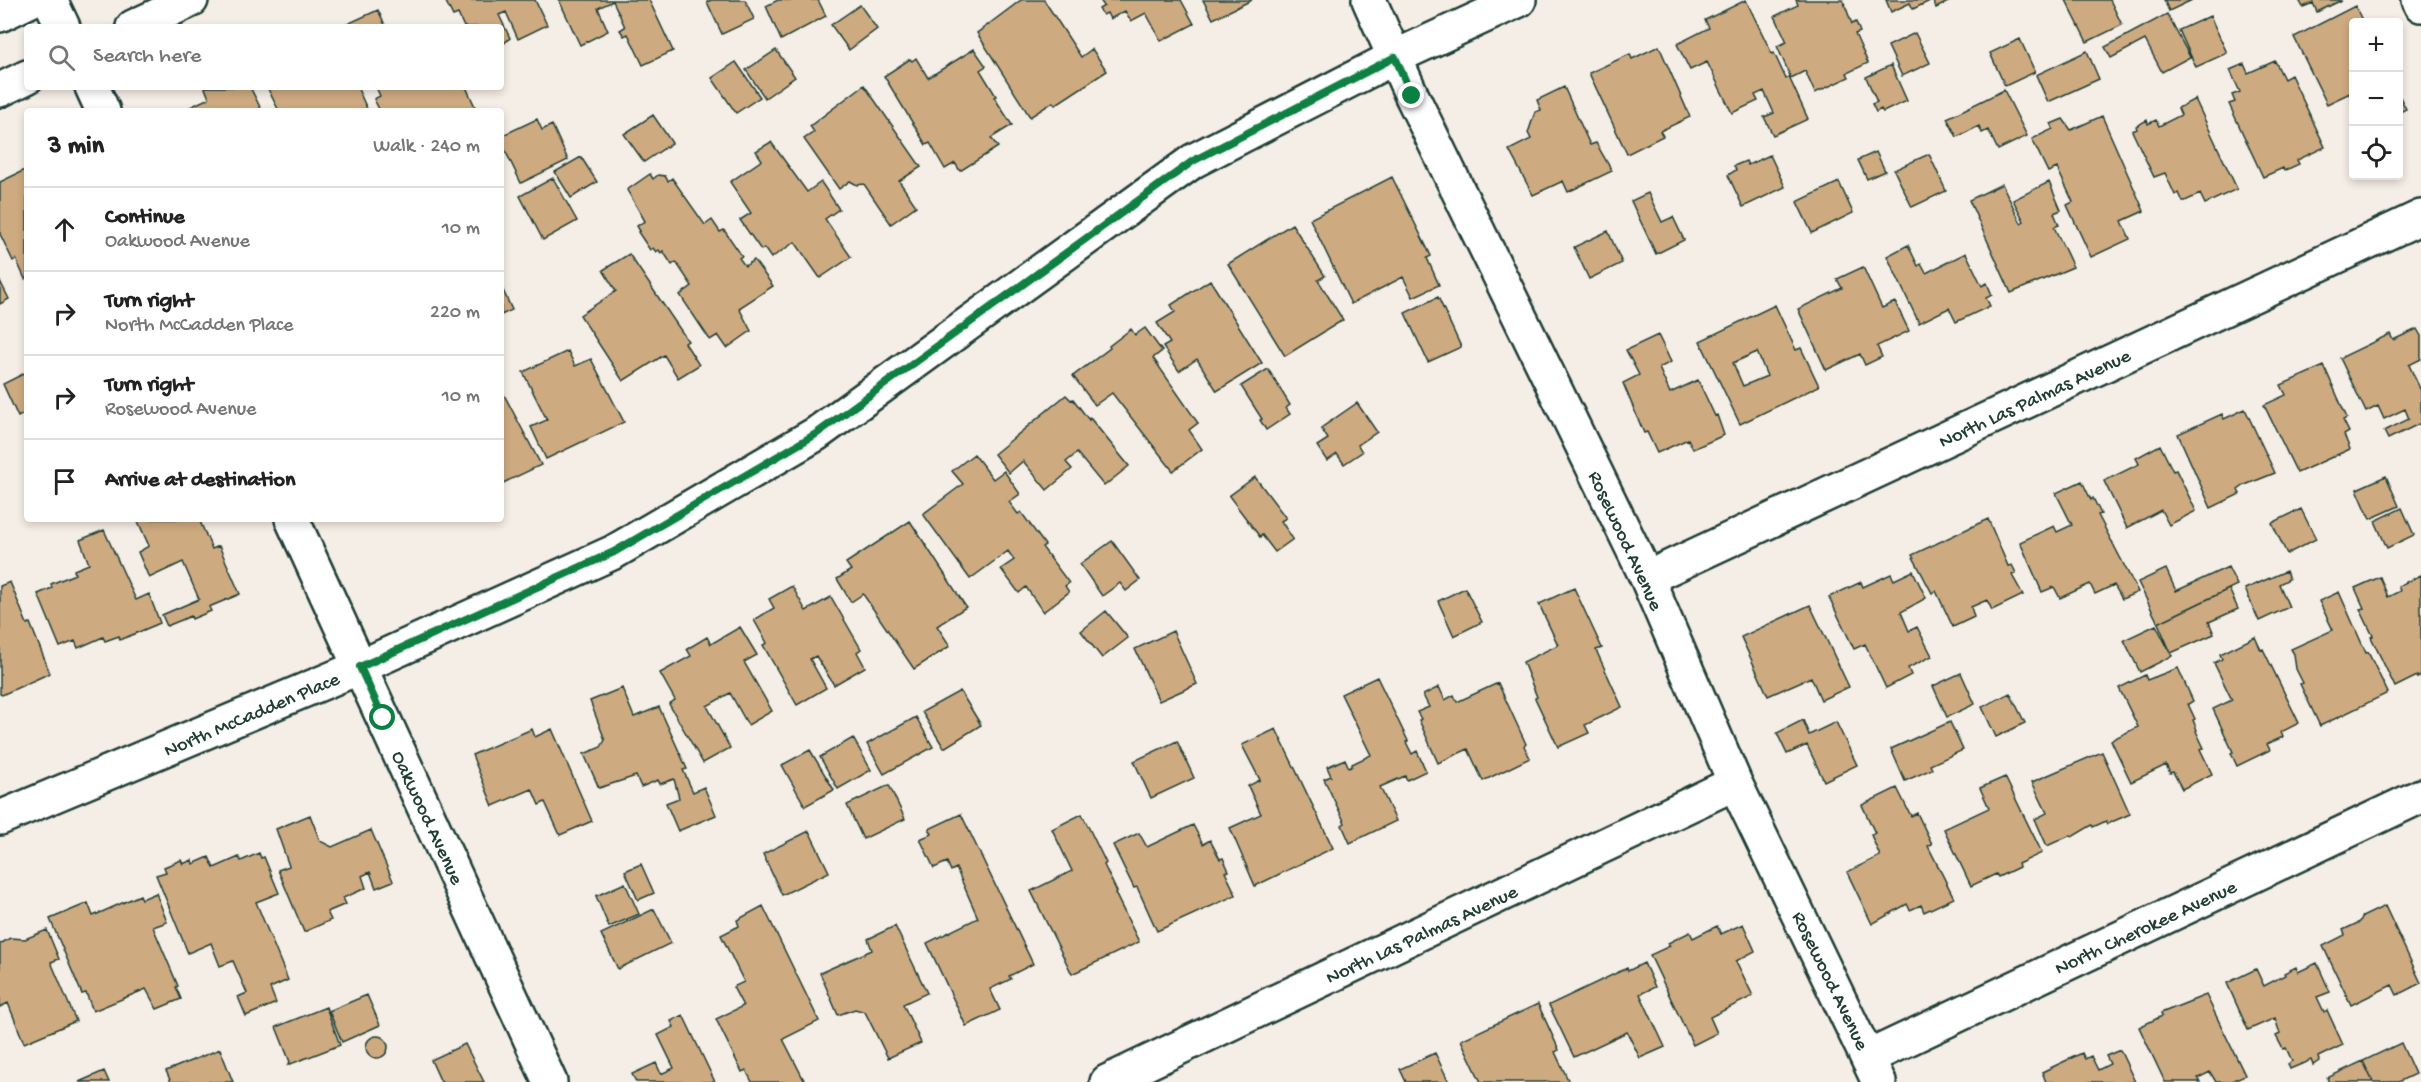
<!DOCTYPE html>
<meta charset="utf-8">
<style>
:root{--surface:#fff;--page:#f2f2f2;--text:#222;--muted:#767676;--line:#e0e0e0}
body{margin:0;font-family:"Gochi Hand",sans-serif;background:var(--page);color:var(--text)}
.controls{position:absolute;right:18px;top:18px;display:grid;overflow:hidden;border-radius:6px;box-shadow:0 3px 9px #0003}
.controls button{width:54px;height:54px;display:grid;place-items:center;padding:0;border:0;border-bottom:2px solid var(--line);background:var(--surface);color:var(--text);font:30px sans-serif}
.stop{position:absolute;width:18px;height:18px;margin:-14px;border:4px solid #0b8043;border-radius:50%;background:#fff}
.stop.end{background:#0b8043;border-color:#fff;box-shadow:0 2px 6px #0008}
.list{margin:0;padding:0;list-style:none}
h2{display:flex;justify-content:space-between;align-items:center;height:78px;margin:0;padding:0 24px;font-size:26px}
h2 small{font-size:20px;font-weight:400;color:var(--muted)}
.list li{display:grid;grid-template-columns:39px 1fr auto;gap:18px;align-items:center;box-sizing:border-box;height:84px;padding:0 24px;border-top:2px solid var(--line)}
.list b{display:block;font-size:22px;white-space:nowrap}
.list p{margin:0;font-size:20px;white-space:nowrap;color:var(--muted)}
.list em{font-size:20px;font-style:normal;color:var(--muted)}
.icon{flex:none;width:33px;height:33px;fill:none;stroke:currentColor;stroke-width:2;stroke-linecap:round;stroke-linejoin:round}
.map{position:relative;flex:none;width:2421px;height:1082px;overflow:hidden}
.search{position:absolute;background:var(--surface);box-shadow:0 3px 9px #0003;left:24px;top:24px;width:480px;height:66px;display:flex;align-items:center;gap:15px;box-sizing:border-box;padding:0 21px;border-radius:6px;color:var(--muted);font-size:22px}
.panel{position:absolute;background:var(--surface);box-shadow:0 3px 9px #0003;left:24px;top:108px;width:480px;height:414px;border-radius:6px}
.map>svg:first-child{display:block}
</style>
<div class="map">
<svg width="2421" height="1082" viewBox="0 0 2421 1082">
<rect width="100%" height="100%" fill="#f5eee6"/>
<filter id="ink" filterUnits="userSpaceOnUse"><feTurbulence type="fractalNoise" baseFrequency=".0167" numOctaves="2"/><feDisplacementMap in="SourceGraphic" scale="12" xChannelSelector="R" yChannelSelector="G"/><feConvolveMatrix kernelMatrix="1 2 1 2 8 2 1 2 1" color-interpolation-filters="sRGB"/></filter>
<g filter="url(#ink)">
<!-- building -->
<path fill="#ceaa81" stroke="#1f3d34" stroke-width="1.5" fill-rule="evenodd" d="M445,0H535L547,25L518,39L506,12L499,15L510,38L501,46V27H464L458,14L453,16Z
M559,0H649L673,51L643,65L628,34L624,36L620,30L625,27L613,1L598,8L608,31L580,45Z
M711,0H745L754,19L722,34L707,2Z
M778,0H818L826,16L781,40L766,6Z
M1021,0H1044L1081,57L1092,49L1107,71L1055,105L1053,102L1030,117L977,33Z
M1100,0H1181L1194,24L1161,41L1146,13L1131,21L1125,11L1110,19L1107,13L1103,15L1099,9L1104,6Z
M1203,0H1252L1213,19Z
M1746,0L1772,54L1774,53L1786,79L1789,77L1808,119L1773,135L1764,117L1774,113L1764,91L1755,95L1758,101L1732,113L1707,62L1690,70L1677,44L1709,28L1705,20Z
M1796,0H1843L1852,24L1856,22L1860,32L1855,34L1868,63L1847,73L1849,77L1815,93L1805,71L1791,78L1777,46L1787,42L1775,16L1798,5Z
M1886,0H1932L1913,9L1910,3L1891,12Z
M1932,0H1952L1936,8Z
M2066,0H2110L2122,25L2087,42Z
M2164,0H2192L2169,11Z
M2299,0H2342L2317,12L2313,3L2303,7Z
M860,5L877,29L849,50L831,25Z
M2355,6L2363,22H2354V100L2350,93L2327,104L2294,37Z
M378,10L386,27H346L345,25Z
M2167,14L2190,57L2162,72L2145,40L2111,58L2105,47Z
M2210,16L2227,53L2196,67L2179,30Z
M1915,33L1930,63L1902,76L1888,46Z
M2020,39L2035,72L2005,86L1990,53Z
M1659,46L1690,117L1660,131L1663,136L1627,154L1589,73L1630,54L1632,59Z
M974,49L986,66L980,70L996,96L994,97L1012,125L991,138L998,147L960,171L955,163L945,169L930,143L926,145L884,76L910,59L912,61L916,58L928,78Z
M776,50L795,77L765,98L746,70Z
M2087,51L2099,79L2048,102L2036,75Z
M2275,61L2284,79L2291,75L2325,147L2297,160L2299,164L2284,171L2283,168L2263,177L2229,104L2235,102L2232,95L2240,92L2230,70L2244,64L2248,73Z
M736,62L760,97L736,113L712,78Z
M1891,65L1907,101L1883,112L1881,109L1876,112L1872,104L1877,102L1866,77Z
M864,85L921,167L899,181L916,206L891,224L864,184L857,185L850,181L839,189L804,139L814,132L810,126Z
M207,87H250L262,111H182L209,98L205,88Z
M267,87H357L368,111H279Z
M376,87H466L477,111H380L374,99L380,96Z
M1564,87L1590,145L1596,143L1612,171L1568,192L1563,181L1533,195L1509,150L1531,139L1528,133L1535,112L1541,110L1537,100Z
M2004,90L2027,136L1998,150L1988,130L1982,133L1979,126L1957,137L1947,118Z
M2398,93L2406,109L2398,113Z
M2195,99L2237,189L2205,204L2200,194L2183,202L2179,193L2175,195L2165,173L2154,177L2132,131L2137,129L2136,126L2147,120L2148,124L2156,120L2159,126L2181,115L2178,108Z
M653,115L672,143L644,162L624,134Z
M2102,116L2144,211L2122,221L2130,239L2091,257L2067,205L2073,202L2057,168L2048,172L2032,139L2053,129L2051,124L2063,119L2071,130Z
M537,119L542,130L552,125L568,160L521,183L501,142V136Z
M771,142L807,192L821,182L839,209L825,219L851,257L820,278L795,242L771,258L764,248L761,250L740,220L751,213L730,182L762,160L756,151Z
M1876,152L1885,171L1867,179L1858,160Z
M1929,154L1946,191L1912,207L1894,170Z
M1770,155L1785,187L1743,207L1728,175L1736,170L1734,166L1746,161L1748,165Z
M581,157L597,182L571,198L555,172Z
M27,169V278L25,279L16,259L13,261L0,234V182Z
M650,174L653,179L658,175L665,176L668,181L672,178L705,225L712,220L720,232L724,230L742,256L739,258L745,266L754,260L773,286L739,308L751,331L727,348L718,335L710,340L680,295L692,286L676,262L672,265L663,251L661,253L659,250L656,252L653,248L650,250L638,232L640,231L637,226L645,221L627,190Z
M1392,177L1431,256L1427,258L1439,285L1413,297L1403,277L1351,304L1310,219Z
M553,178L577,221L543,240L520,196Z
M1839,182L1853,213L1812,233L1797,202Z
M2049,182L2061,210L2054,213L2059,225L2054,227L2073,267L2011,293L1969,200L2002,184L2021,223L2024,221L2013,200Z
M1648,193L1662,222L1673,217L1684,240L1656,254L1631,201Z
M1292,224L1325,276L1318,280L1343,320L1285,356L1228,264Z
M1608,231L1622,263L1589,279L1574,247Z
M1908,245L1918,266L1921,264L1926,273L1966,253L1982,286L1987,283L1992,295L1986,298L1990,306L1956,322L1949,308L1919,323L1887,256Z
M629,254L688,341L685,343L699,365L678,378L664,355L623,381L580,315L616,291L603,270Z
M1863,267L1882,308L1895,302L1909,331L1877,346L1882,357L1865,365L1860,354L1826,370L1798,309L1842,288L1837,279Z
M1210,280L1262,363L1217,391L1197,359L1179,371L1163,347L1170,343L1157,323L1175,312L1171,305Z
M0,281L9,299L0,304Z
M501,286L512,310L501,315Z
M1438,297L1461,347L1428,362L1405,313Z
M1775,305L1796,350L1801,348L1819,386L1740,424L1700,341ZM1757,352L1767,376L1743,386L1733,363Z
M1145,328L1162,351L1153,358L1198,423L1189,430L1202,449L1173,471L1112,393L1095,405L1073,376L1110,348L1109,346L1131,329L1135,335Z
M2417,329L2421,336V359L2409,365L2421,391V423L2388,439L2384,431L2409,419L2405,409L2384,419L2378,406L2366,412L2340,358L2390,334L2393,340Z
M1658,335L1671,362L1659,368L1670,393L1698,380L1715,416L1717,415L1724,435L1693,449L1688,439L1657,453L1647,432L1644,433L1623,383L1639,375L1626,350Z
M568,351L575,366L591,359L624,422L546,459L531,427L547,420L523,372Z
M2324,366L2347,418L2343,420L2349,432L2344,435L2350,449L2297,473L2264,405L2286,395L2281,385Z
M1268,369L1290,405L1286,408L1290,414L1266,430L1260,420L1262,419L1241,386Z
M27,372V412L18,417L3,384Z
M501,389L541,465L501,484Z
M1066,395L1071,400L1073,399L1089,420L1090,418L1129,466L1104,486L1077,453L1066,462L1072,469L1047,490L1023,461L1009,473L994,454Z
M1357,403L1377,432L1358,445L1362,452L1344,464L1337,454L1327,461L1317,446L1328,439L1321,428Z
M2245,409L2275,473L2245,485L2238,490L2240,494L2211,508L2178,434L2222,414L2224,419Z
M2160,445L2173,471L2176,470L2196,511L2169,525L2161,510L2127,528L2104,481L2139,464L2136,458Z
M974,454L993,479L1004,471L1020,494L1009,502L1018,514L1021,512L1045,545L1042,547L1069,583L1065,586L1069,592L1043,612L1026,587L1019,593L1001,569L1014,560L1008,551L970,579L923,514L963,484L952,471Z
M2386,476L2399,506L2370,519L2357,489Z
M1255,477L1286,518L1281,521L1293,539L1275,552L1262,535L1260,537L1229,496Z
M2082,481L2091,500L2093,498L2101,514L2098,515L2138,592L2122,599L2114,585L2095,594L2090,584L2060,598L2054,587L2042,592L2020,542L2054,526L2057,532L2072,525L2056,493Z
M2402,508L2414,535L2387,548L2375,521Z
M2301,509L2316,539L2287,554L2272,523Z
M137,519H199L212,549L219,546L240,594L209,607L211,611L192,619L191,616L167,626L162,615L199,599L183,562L149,578L138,552L149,546Z
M1988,519L2008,566L2012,565L2016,573L2012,575L2023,595L1992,610L1987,600L1971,607L1974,617L1953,627L1936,591L1932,593L1912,555Z
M910,521L966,607L937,626L950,646L914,669L863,594L851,602L837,579L851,570L846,563Z
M104,530L136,600L149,594L160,623L120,640L119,636L105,641L103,637L78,648L75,641L60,647L38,594L52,588L51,584L75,574L74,570L89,564L80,540Z
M1112,541L1140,580L1126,591L1120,583L1102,596L1080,564Z
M2228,567L2237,585L2158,623L2138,582L2166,569L2176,591Z
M1913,571L1926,598L1901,612L1909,631L1917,627L1932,656L1908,668L1911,675L1886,688L1865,644L1854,649L1829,597L1861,582L1863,587L1891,574L1894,580Z
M2286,571L2289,579L2279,584L2289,607L2259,621L2245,589Z
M2421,575V676L2417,678V676L2395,687L2371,637L2373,636L2360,609L2364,608L2355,588L2380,577L2388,597L2400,591L2398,586Z
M10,582L27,624L30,623L50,673L2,695L0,694V586Z
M792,586L806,611L831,597L861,649L857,652L865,667L834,685L816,656L810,659L826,688L797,705L763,645L767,643L754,620L774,608L769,599Z
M1465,588L1482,622L1454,636L1438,601Z
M1574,588L1602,648L1596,650L1622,707L1585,725L1589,733L1558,747L1535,698L1537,697L1523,662L1558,645L1539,604Z
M2229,589L2238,609L2209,622L2214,634L2171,653L2158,623Z
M2339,592L2366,653L2368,652L2388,693L2320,726L2300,684L2303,683L2296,669L2294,654L2291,649L2333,630L2319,601Z
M1810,605L1849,687L1821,700L1811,677L1768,696L1741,637Z
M1106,611L1128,638L1102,658L1081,631Z
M2156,625L2172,656L2140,672L2124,640Z
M740,627L757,655L744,662L772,711L748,725L730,693L707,706L730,748L703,763L669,704L675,700L660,673L691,656L687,649L707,637L711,644Z
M1173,631L1197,684L1159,701L1135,649Z
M2255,637L2261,650L2263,649L2299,723L2281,732L2283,737L2267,744L2270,750L2237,766L2231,753L2233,752L2213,709L2232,700L2214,663L2222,659L2220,654Z
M2178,668L2193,701L2188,704L2195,719L2193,720L2197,730L2196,731L2204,748L2200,749L2212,774L2182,789L2173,772L2170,773L2166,765L2131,782L2111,740L2138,727L2119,688L2145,675L2147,680Z
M1961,673L1975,704L1947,717L1933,686Z
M1377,677L1408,741L1406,742L1412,754L1417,751L1426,771L1407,780L1405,776L1380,787L1396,821L1350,843L1342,825L1345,823L1324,779L1331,776L1327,767L1345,759L1349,768L1352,766V764L1371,755L1341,694Z
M1498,683L1526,744L1524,746L1530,758L1483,781L1468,749L1438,763L1419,720L1421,719L1417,712L1429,707L1423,695L1439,687L1445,700L1454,695L1457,702Z
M622,688L634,717L659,707L687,769L683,770L693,792L704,787L716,815L678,831L666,803L679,798L674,779L660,784L658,780L641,787L636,776L599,788L584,754L601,747L605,740L590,701Z
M960,691L981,725L944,748L922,712Z
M2010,693L2025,723L1996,737L1982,707Z
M916,717L933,747L884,774L867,744Z
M1803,720L1809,735L1836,722L1857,765L1824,781L1807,745L1787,754L1777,733Z
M1950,722L1963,750L1930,765L1932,769L1905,781L1891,749Z
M532,729L535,737L552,729L592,821L560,835L545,802L539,805L532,789L493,806L472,755Z
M1276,729L1333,848L1255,886L1230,828L1261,814L1248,786L1260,780L1242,745Z
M853,738L871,770L838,789L820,757Z
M1177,741L1194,778L1151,798L1134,761Z
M810,750L834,790L805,806L782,765Z
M2102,752L2130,814L2107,824L2106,821L2093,827L2092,825L2072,837L2071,835L2047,846L2035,819L2047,813L2032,782Z
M2005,777L2042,853L2018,864L2019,867L1998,877L1996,874L1971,886L1944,829L1989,808L1980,788Z
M889,785L905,819L863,839L847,805Z
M1897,788L1911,816L1917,813L1932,844L1928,846L1954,898L1924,912L1921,905L1910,910L1907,904L1872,924L1847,872L1880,856L1871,835L1875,833L1862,805Z
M961,814L1033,964L1009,976L1011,979L990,989L1000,1010L966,1026L927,943L978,918L956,868L951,871L947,862L934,868L920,839L932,834L929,829Z
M1082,814L1106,863L1104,865L1117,892L1115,893L1139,942L1072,974L1031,891L1072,871L1052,829Z
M310,815L320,841L332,847L371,830L393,881L376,888L370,872L362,876L366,888L343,898L346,904L327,912L331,920L304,932L278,870L289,866L276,829Z
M1193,825L1203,844L1210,840L1220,859L1223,858L1229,871L1225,872L1236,895L1157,931L1137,887L1134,888L1113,845L1139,833L1147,847Z
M809,831L829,872L782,895L763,854Z
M259,853L261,858L264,857L279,893L256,902L288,980L270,988L276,1003L246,1016L238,997L247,993L233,961L220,966L211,943L188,953L156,875L166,872L164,867L181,860L183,864L192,860L193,864L209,857L214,868L239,857L241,861Z
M641,864L654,893L638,900L625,871Z
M625,883L639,914L609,927L596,896Z
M156,893L167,922L153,927L178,986L176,987L181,999L157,1009L146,989L93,1011L86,993L82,994L50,919L88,903L93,916L140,895L142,899Z
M763,906L819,1021L783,1039L805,1082H752L746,1070L742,1072L716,1019L743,1006L733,987L744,982L721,935L739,926L737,920Z
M2385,906L2421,983L2397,995L2392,985L2351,1005L2323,946L2345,935L2343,930L2360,922L2362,917Z
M654,909L671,943L618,969L601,934Z
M1743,924L1755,951L1736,961L1753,996L1710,1017L1717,1033L1693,1045L1650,955L1670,946L1668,943L1690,932L1693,938L1717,926L1721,934Z
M895,926L927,993L903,1004L921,1043L888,1058L865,1012L855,1009L838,1015L820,973L872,950L868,939Z
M47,930L59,959L51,962L76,1021L24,1043L8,1003L0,1007V944L10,938L25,939Z
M1644,963L1655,987L1640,994L1665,1047L1640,1058L1627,1032L1574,1057L1549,1005L1627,968L1628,971Z
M2317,963L2330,992L2317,997L2324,1012L2327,1010L2343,1045L2318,1057L2319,1061L2313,1065L2311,1060L2290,1069L2288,1064L2292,1061L2286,1048L2283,1049L2276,1036L2280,1034L2275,1018L2248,1030L2227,983L2256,969L2264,986L2285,975L2284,973L2296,967L2298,972Z
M367,995L380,1025L342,1042L329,1011Z
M2206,995L2245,1075L2229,1082H2216L2210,1072L2198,1078L2200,1082H2165L2139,1027L2162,1016L2161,1013Z
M1538,1004L1559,1050L1555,1052L1569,1082H1481L1461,1040Z
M326,1007L340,1045L288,1065L290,1062L276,1027Z
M683,1015L715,1082H636L632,1074L656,1063L661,1074L674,1068L658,1035L674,1027L671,1021Z
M366 1047a11 11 0 1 1 22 0a11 11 0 1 1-22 0Z
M2401,1043L2415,1074L2398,1082H2373L2363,1061Z
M465,1044L484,1082H441L431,1060Z
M220,1049L233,1082H171L166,1071Z
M2120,1050L2135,1082H2046L2042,1072L2082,1053L2085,1059L2091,1056L2098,1070L2110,1064L2106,1056Z
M1435,1053L1449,1082H1406L1400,1069Z
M2363,1061L2373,1082H2329L2327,1078Z
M104,1071L109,1082H79Z"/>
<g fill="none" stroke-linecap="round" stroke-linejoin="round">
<defs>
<path id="street" d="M50,0L63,27
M1369,0L1412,96L1647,578L1735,783L1879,1082
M2419,0L2421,5
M92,87L103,111
M292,519L550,1082
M1647,578L2421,217
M0,818L360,667L614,552L816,434L1193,161L1395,57L1519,0
M1869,1057L2421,796
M1107,1082L1735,783"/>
<path id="secondary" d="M0,15L31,0
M133,27L191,0
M0,90L27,77"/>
</defs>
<!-- street casing -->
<use href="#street" stroke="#1f3d34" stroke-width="38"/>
<!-- secondary casing -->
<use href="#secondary" stroke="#1f3d34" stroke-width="38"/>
<!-- street -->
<use href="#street" stroke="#fff" stroke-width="33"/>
<!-- secondary -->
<use href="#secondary" stroke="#fff" stroke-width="33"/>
</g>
</g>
<g fill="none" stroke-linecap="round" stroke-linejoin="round" filter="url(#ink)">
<!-- route -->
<path stroke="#0b8043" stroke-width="8" d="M383,718L360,667L614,552L816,434L1193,161L1395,57L1412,96"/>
</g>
<g text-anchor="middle" stroke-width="5" stroke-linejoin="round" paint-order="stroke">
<!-- street labels -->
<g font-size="20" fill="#1f3d34" stroke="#fff">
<text transform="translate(2034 397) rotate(-25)" y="7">North Las Palmas Avenue</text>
<text transform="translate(1627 540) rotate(65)" y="7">Rosewood Avenue</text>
<text transform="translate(251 713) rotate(-23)" y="7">North McCadden Place</text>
<text transform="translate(429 817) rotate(65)" y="7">Oakwood Avenue</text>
<text transform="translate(2145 926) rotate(-25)" y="7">North Cherokee Avenue</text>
<text transform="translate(1421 933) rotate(-25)" y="7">North Las Palmas Avenue</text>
<text transform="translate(1832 980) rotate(64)" y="7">Rosewood Avenue</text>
</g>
</g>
</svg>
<div class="controls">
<button>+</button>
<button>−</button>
<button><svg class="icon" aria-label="locate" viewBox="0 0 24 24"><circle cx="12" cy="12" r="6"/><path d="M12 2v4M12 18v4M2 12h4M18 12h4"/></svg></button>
</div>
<div class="stop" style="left:383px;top:718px"></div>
<div class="stop end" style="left:1412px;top:96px"></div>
<div class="search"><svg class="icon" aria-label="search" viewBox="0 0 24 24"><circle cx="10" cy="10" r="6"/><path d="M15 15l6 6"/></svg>Search here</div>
<section class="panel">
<h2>3 min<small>Walk · 240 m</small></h2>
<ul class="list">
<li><svg class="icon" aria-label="ahead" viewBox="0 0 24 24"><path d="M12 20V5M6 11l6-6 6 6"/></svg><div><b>Continue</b><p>Oakwood Avenue</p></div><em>10 m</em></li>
<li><svg class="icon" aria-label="right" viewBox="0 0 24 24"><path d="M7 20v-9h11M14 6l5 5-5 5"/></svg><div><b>Turn right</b><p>North McCadden Place</p></div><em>220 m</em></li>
<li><svg class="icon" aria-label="right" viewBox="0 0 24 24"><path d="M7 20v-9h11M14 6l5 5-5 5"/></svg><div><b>Turn right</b><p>Rosewood Avenue</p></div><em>10 m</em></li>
<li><svg class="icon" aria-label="arrive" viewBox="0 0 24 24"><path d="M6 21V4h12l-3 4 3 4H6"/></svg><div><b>Arrive at destination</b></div></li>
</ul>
</section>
</div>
